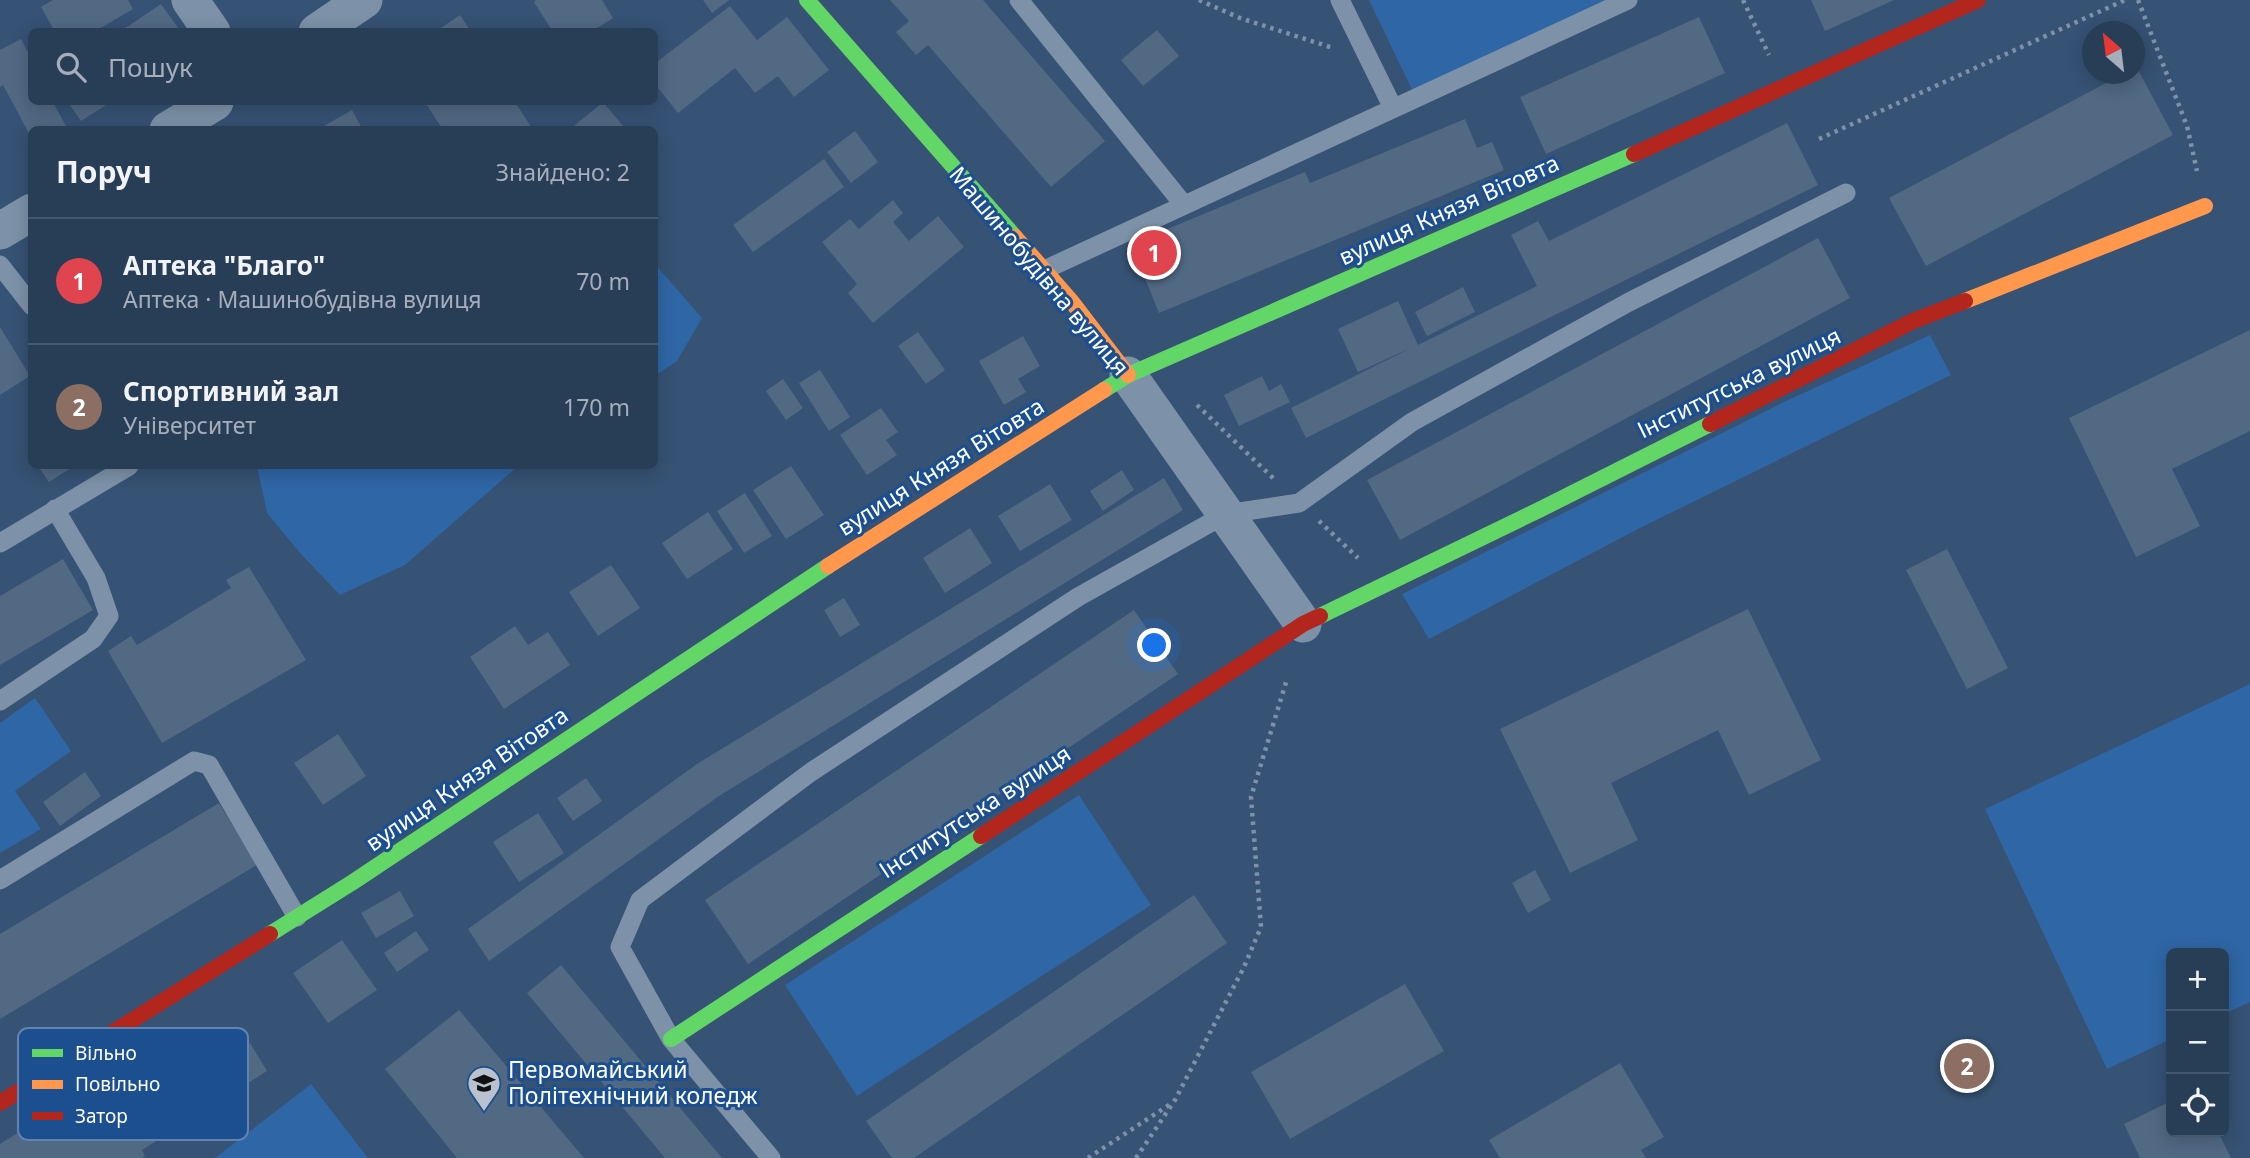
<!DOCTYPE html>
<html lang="uk">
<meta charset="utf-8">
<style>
:root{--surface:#283e57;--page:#344961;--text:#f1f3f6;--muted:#a5aeba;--line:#44576d;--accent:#b9c2ce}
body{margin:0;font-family:"Noto Sans",sans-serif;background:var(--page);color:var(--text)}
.controls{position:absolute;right:21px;bottom:21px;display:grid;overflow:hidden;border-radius:10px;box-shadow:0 4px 18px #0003}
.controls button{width:63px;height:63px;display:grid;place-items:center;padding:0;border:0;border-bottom:2px solid var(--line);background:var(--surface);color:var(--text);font:35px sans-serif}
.compass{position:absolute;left:2082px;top:21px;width:63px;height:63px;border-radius:50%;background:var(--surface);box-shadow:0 4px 18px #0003;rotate:332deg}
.you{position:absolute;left:1155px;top:646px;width:24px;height:24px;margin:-18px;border:5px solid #fff;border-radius:50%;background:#1a73e8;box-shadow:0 0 0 10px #1a73e833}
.badge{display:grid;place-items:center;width:46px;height:46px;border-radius:50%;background:var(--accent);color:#fff;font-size:23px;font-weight:700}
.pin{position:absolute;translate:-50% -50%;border:4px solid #fff;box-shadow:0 2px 7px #0006}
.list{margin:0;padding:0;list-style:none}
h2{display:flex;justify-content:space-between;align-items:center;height:91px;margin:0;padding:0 28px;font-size:30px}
h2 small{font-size:23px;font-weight:400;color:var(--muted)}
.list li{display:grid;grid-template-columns:46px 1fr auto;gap:21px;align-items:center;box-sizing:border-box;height:126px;padding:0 28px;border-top:2px solid var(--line)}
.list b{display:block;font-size:26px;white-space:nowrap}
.list p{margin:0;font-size:23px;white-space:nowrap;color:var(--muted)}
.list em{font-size:23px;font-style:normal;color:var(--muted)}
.icon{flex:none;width:38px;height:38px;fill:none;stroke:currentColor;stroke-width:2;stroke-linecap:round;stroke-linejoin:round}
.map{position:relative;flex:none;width:2250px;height:1158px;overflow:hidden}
.search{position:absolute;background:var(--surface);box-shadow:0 4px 18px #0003;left:28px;top:28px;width:630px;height:77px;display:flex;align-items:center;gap:18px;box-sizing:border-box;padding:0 24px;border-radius:10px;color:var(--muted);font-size:26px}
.panel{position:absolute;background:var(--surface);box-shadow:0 4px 18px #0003;left:28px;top:126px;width:630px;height:343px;border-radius:10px}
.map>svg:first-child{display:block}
</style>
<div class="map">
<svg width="2250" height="1158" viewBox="0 0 2250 1158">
<rect width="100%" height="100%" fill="#365274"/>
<!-- green -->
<path fill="#2f66a5" d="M1369,0H1610L1414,94Z
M654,263L702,318L677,361L655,376Z
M1930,335L1951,375L1638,529L1429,639L1402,594L1786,401Z
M257,466H518L405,565L340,595L300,553L267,513Z
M2250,684V1002L2224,1014V953H2171V1039L2107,1069L1985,809Z
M35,698L71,751L15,791L41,829L0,853V723Z
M1079,795L1151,905L857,1096L785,985Z
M311,1084L368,1158H215Z"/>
<!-- building -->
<path fill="#526984" d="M53,0H128L133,9L94,32H55L41,7Z
M536,0H602L613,18L591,32H553L534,2Z
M703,0H729L712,13Z
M890,0H983L1105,141L1051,187L928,45L916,55L896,32L909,21Z
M1811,0H1894L1825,31Z
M161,4L181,32H126L124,29Z
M730,6L757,40L787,17L829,70L794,97L778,76L755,93L735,68L678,113L654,83V64Z
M460,15L471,32H435Z
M1699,17L1725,73L1546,154L1520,97Z
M1157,30L1179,56L1143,86L1121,60Z
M21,39L32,60V102H53L68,130H32V139L3,85L0,87V50Z
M2136,66L2173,135L1926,266L1889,198L2123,74H2134Z
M68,102H111L81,121Z
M425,102H515L533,130H443Z
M603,102L625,128L569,130Z
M352,110L363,130H317Z
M1465,119L1477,148L1492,142L1504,170L1159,313L1131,244L1305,172L1310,183Z
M1787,123L1818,185L1306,438L1291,408L1413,347L1358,372L1338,329L1398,301L1418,345L1537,286L1511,235L1538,221L1549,241Z
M855,131L878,162L851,183L827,152Z
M824,159L844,187L753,252L733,225Z
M893,200L903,213L893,222L909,241L938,216L964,247L873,323L848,293L857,284L822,242L850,219L859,229Z
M1818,238L1850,298L1400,540L1367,480Z
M1463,287L1475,312L1427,336L1415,312Z
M0,327L30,376L0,395Z
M2250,330V431L2172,469L2200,526L2136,557L2069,418Z
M918,332L945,370L926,384L898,346Z
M1023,336L1040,366L1018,379L1026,392L1004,405L979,361Z
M820,370L850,417L829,431L799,383Z
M1262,376L1269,391L1281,384L1290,402L1239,426L1224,395Z
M783,379L803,408L786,420L766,391Z
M881,408L898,432L886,440L897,455L867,475L840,435Z
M38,466H74L49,482Z
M791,466L824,515L786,539L753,490Z
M1122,470L1134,490L1103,511L1090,491Z
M1164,478L1183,510L719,796L489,961L468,929L697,764Z
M1050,484L1072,520L1020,551L998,516Z
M745,493L772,536L744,553L717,511Z
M708,512L733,549L687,579L662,543Z
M970,528L992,563L945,593L923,558Z
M1947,549L2008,668L1967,689L1906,570Z
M63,559L93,610L0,665V596Z
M611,565L640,608L598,636L569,592Z
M249,567L306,660L162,743L108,651L131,636L137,645L231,588L226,580Z
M844,598L860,625L840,637L824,610Z
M1748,609L1821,760L1749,795L1718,730L1611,783L1638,840L1570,873L1500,729Z
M1134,610L1178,674L748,964L705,900Z
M515,626L528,645L548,632L570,665L504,709L470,657Z
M338,734L366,776L323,805L294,763Z
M85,772L101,796L60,826L43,802Z
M586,778L602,801L573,821L557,798Z
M219,803L257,865L0,1019V934Z
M538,813L564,853L519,882L493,842Z
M1535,870L1551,900L1528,913L1512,883Z
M400,891L414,916L376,938L361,913Z
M1194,895L1227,943L914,1158H892L866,1121Z
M416,931L429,950L397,972L384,953Z
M342,940L377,990L328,1023L293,973Z
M561,965L722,1158H665L527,993Z
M1405,984L1444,1051L1290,1139L1251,1072Z
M459,1010L584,1158H457L385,1069Z
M250,1043L267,1071L142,1150L145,1156L142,1158H0V1144L66,1103L80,1126L113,1104L106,1092L155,1062L173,1091Z
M1620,1063L1664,1137L1641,1150L1646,1158H1500L1489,1140Z
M2171,1101V1132H2218L2231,1158H2140L2124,1124Z"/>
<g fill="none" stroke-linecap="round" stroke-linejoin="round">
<!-- path -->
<path stroke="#7d92a8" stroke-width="4.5" stroke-dasharray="3.5 5" stroke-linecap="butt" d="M1199,0L1240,18L1333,48
M1743,0L1769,55
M2138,0L2187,126L2197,171
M1819,139L2125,0
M1197,405L1274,479
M1319,521L1358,558
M1088,1158L1172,1103
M1136,1158L1175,1100L1244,967L1261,927L1251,797L1287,679"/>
<!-- lane -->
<path stroke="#7d92a8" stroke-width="19" d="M1019,0L1184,205
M1340,0L1393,108
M0,265L32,306
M1042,271L1628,0
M0,543L129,466
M0,701L93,639L109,616L96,578L55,509
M0,880L194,761L209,765L297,917
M771,1158L671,1039L620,947L640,900L811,772L1078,597L1226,514L1299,503L1412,422L1629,302L1846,193"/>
<!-- street -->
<path stroke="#7d92a8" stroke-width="37" d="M190,0L212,32
M317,32L364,0
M168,130L215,102
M0,231L32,212
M1128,375L1303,624"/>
<!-- fast -->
<path stroke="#63d668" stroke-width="16" d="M807,0L1015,237
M1104,390L1128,375L1634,154
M1320,616L1541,509L1710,424
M270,934L353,882L828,566
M671,1039L981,836"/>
<!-- slow -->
<path stroke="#ff974d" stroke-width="16" d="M1015,237L1072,302L1128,375
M1965,301L2205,206
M828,566L1104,390"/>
<!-- jam -->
<path stroke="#b3261e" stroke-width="16" d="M1634,154L1978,0
M1710,424L1913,321L1965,301
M981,836L1303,624L1320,616
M0,1103L270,934"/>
</g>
<!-- icons -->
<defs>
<symbol id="university-pin" viewBox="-11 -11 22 30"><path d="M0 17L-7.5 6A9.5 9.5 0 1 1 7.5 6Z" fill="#b9c2ce" stroke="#1b4f8f"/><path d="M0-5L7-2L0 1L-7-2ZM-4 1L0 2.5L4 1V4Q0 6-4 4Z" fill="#111"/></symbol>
</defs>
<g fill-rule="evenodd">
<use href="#university-pin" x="465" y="1064" width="38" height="52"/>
</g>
<g text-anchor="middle" stroke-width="6" stroke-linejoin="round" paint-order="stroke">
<!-- street labels -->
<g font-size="23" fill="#fff" stroke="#1b4f8f">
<text transform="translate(1449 210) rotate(-24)" y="8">вулиця Князя Вітовта</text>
<text transform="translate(1039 271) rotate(50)" y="8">Машинобудівна вулиця</text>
<text transform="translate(1739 383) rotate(-26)" y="8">Інститутська вулиця</text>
<text transform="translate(941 467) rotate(-32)" y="8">вулиця Князя Вітовта</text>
<text transform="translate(467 779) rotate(-34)" y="8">вулиця Князя Вітовта</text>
<text transform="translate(975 812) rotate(-33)" y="8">Інститутська вулиця</text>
</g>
<!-- poi labels -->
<g font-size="23" fill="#fff" stroke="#1b4f8f" text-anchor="start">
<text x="508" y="1078">Первомайський<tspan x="508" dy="26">Політехнічний коледж</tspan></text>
</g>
</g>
<!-- legend -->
<rect x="18" y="1028" width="230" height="112" rx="10" fill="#1b4f8f" stroke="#5f84b1" stroke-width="2"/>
<rect x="32" y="1049" width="31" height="8" fill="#63d668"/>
<rect x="32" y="1080" width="31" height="9" fill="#ff974d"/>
<rect x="32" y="1112" width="31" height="8" fill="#b3261e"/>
<g font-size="19" fill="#fff">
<text x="75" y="1060">Вільно</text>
<text x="75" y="1091">Повільно</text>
<text x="75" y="1123">Затор</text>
</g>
</svg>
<div class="controls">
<button>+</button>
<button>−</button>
<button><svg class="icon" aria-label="locate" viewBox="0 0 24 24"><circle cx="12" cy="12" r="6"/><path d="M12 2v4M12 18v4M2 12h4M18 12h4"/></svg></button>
</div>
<svg class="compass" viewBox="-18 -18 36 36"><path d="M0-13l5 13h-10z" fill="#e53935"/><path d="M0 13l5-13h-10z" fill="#a5aeba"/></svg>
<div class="you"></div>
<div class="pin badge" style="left:1154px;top:253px;background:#e0444e">1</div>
<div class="pin badge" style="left:1967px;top:1066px;background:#8d6e63">2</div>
<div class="search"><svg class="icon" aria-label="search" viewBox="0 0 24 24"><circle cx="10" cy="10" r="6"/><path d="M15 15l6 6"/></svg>Пошук</div>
<section class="panel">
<h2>Поруч<small>Знайдено: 2</small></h2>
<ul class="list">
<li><span class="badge" style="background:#e0444e">1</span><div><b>Аптека &quot;Благо&quot;</b><p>Аптека · Машинобудівна вулиця</p></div><em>70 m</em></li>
<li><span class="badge" style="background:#8d6e63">2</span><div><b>Спортивний зал</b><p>Університет</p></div><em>170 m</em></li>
</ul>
</section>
</div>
